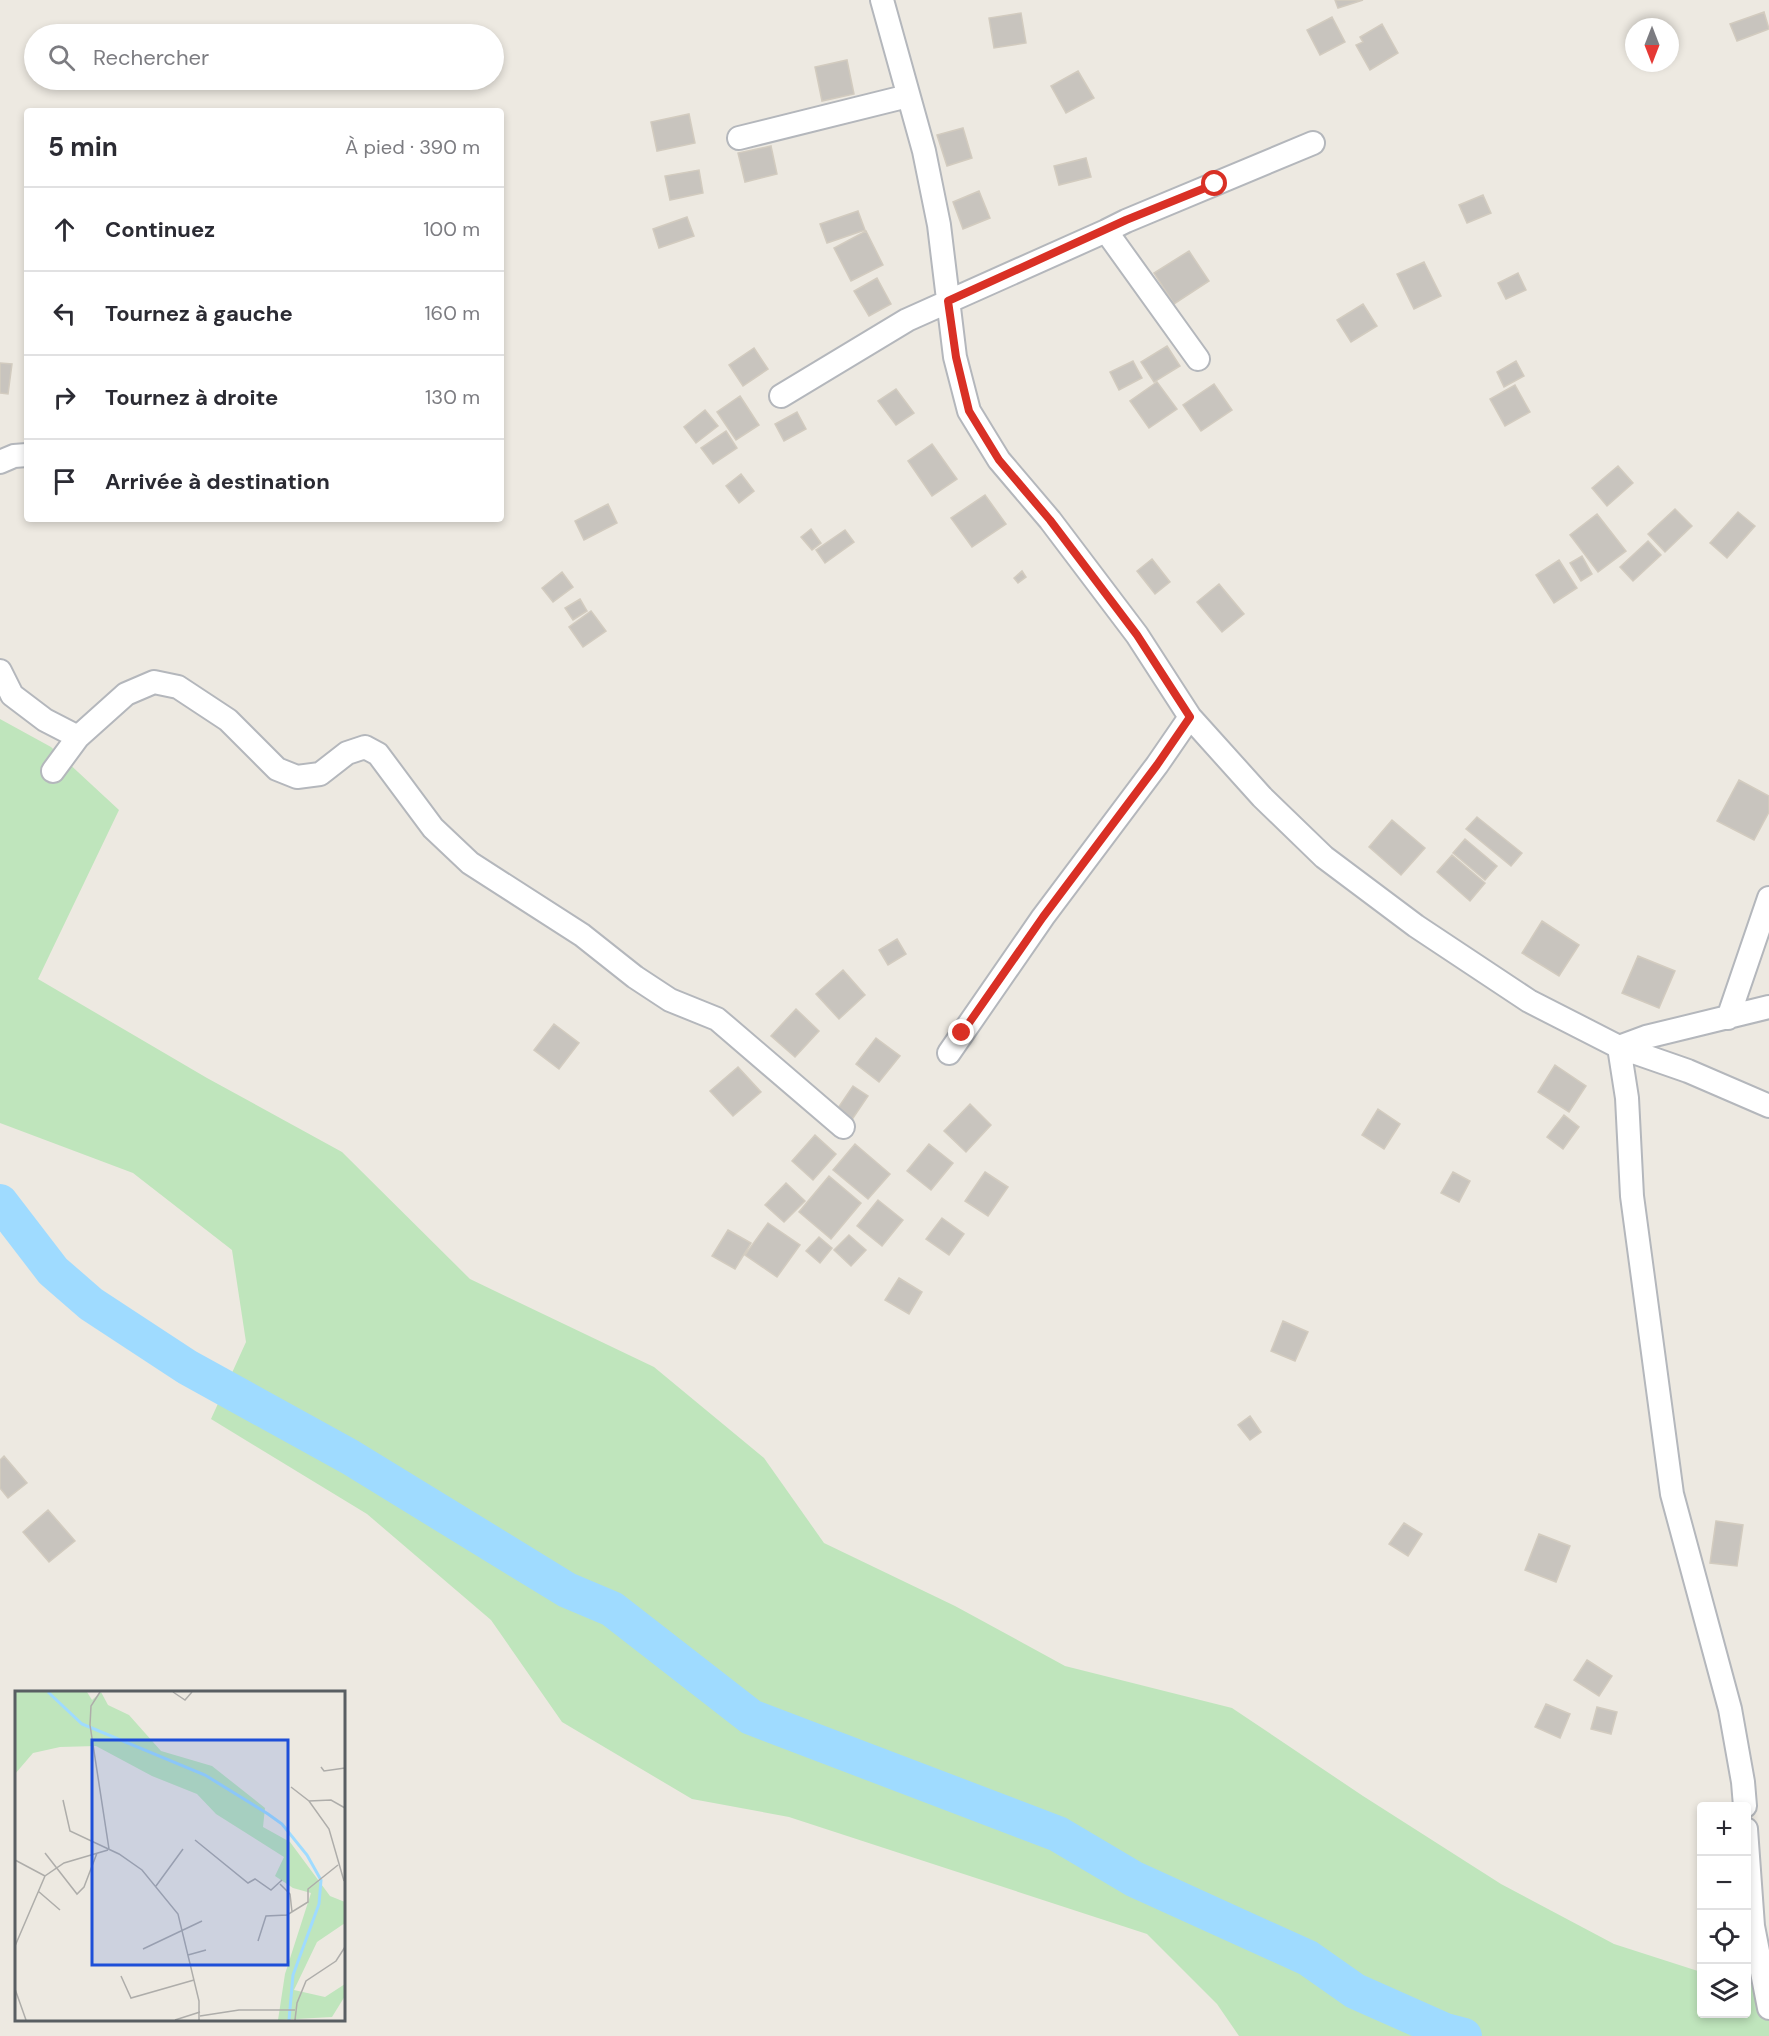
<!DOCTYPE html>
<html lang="fr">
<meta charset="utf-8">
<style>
:root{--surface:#fff;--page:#f7f7f7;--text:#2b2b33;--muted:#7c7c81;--line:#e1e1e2}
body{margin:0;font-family:"DM Sans",sans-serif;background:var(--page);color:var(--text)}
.controls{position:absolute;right:18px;bottom:18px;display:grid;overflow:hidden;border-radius:6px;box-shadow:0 3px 9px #0003}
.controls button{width:54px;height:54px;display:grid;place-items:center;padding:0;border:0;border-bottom:2px solid var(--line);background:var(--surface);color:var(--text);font:30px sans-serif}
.compass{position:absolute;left:1625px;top:18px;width:54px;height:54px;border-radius:50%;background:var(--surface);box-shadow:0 3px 9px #0003;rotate:180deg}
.stop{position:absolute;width:18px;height:18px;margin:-14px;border:4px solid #d93025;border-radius:50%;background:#fff}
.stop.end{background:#d93025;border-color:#fff;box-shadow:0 2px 6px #0008}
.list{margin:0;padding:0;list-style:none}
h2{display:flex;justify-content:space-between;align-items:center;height:78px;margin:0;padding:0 24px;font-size:26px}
h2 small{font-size:20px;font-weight:400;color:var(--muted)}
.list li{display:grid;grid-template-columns:39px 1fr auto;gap:18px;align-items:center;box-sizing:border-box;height:84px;padding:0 24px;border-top:2px solid var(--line)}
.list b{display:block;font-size:22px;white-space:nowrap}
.list em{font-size:20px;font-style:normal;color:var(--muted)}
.icon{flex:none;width:33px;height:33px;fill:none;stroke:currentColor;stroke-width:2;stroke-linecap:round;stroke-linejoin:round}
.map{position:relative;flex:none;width:1769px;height:2036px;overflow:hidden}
.search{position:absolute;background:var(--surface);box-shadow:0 3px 9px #0003;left:24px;top:24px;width:480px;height:66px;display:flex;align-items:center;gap:15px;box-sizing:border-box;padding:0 21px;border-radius:33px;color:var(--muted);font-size:22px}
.panel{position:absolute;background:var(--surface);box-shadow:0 3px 9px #0003;left:24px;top:108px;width:480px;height:414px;border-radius:6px}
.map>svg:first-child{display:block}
</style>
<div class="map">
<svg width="1769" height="2036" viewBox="0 0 1769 2036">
<rect width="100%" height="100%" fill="#ede9e1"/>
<!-- green -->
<path fill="#bfe5bc" d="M0,719L51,747L119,810L38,979L207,1078L342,1152L470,1279L654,1367L764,1458L824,1543L955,1606L1065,1666L1232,1708L1363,1796L1501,1884L1614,1944L1701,1972L1702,2014H1746L1747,1984L1769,1986V2036H1239L1217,2004L1147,1934L789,1817L692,1799L562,1722L491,1620L367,1514L211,1419L246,1342L232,1250L133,1173L0,1123Z"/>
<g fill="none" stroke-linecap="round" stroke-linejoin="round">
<!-- river -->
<path stroke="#9fdbff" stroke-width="36" d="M0,1202L53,1271L91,1304L187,1367L350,1457L567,1590L612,1609L751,1717L1058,1834L1134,1879L1308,1958L1355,1991L1445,2031L1464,2036"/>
</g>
<!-- building -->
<path fill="#c8c4be" stroke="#d2cbbf" stroke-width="1.5" d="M1335,0H1363L1338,8Z
M1764,12L1769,29L1737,41L1730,24Z
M1021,13L1026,43L994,48L989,18Z
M1332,17L1345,42L1320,55L1307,30Z
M1382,24L1398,53L1370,70L1356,45L1363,42L1360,37Z
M847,60L854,94L822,101L815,67Z
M1078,71L1094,98L1066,113L1051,86Z
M689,114L695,143L657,151L651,122Z
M963,128L972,158L947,166L937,135Z
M771,146L777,174L745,182L738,153Z
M1086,158L1091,177L1059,185L1054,166Z
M699,170L703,193L670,200L665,176Z
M979,191L990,218L963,229L953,202Z
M1483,195L1491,213L1467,223L1459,205Z
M858,211L865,230L827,243L820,224Z
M687,217L694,236L659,248L653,229Z
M866,231L883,265L851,281L834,248Z
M1189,251L1209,281L1174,304L1154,273Z
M1424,262L1441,296L1414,309L1397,274Z
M1518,273L1526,290L1506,299L1498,283Z
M877,278L891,304L869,316L854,291Z
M1363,304L1377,326L1351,342L1337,320Z
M1167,346L1180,366L1154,382L1141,362Z
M754,348L768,369L743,386L729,365Z
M1133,361L1142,378L1119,390L1110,372Z
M1516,361L1524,376L1504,387L1497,372Z
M0,363L12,364L8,394L0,393Z
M1157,382L1177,409L1149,428L1130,401Z
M1214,384L1232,410L1201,431L1183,405Z
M1515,385L1530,412L1505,426L1490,399Z
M896,389L914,413L896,425L878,401Z
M740,396L759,425L736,440L717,412Z
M705,410L718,426L696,443L684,427Z
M797,412L806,429L784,441L775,424Z
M726,431L737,448L713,464L701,448Z
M932,444L957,479L932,496L908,461Z
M1618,466L1633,483L1607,506L1592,488Z
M741,474L754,491L739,503L726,486Z
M985,495L1006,524L972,547L951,518Z
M608,504L617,523L584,540L575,521Z
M1675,509L1692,526L1665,552L1648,534Z
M1738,512L1755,526L1727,558L1710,543Z
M1597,514L1626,551L1598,572L1570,535Z
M811,529L821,543L812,550L801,537Z
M845,530L854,542L825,563L816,550Z
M1648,541L1661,555L1633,581L1620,567Z
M1582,556L1592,574L1581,581L1570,563Z
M1152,559L1170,582L1155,594L1137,571Z
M1559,560L1577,588L1554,603L1536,575Z
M1022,571L1026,577L1018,583L1014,578Z
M562,572L573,587L553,602L542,588Z
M1219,584L1244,614L1222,632L1197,602Z
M580,599L587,611L573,620L565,608Z
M591,611L606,631L583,647L569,627Z
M1739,780L1769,796V812L1754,840L1717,821Z
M1477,817L1522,853L1511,866L1466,829Z
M1392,820L1425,848L1401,875L1369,847Z
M1465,839L1497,866L1485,880L1453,853Z
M1452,855L1485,883L1470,901L1437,872Z
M1542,921L1579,945L1559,976L1522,953Z
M897,939L906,954L888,965L879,950Z
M1638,956L1675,971L1659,1008L1622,993Z
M843,970L865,995L839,1019L816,994Z
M796,1009L819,1031L795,1057L771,1036Z
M554,1024L579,1043L559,1069L534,1050Z
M876,1038L900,1056L879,1082L856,1064Z
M1555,1065L1586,1086L1569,1112L1538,1092Z
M738,1067L761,1092L733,1116L710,1091Z
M853,1086L868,1096L851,1121L836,1111Z
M970,1104L991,1125L966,1152L944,1131Z
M1378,1109L1400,1124L1384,1149L1362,1135Z
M1564,1115L1579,1127L1563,1149L1547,1137Z
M815,1135L836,1154L813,1180L792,1161Z
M855,1144L890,1174L868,1199L833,1170Z
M929,1144L953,1163L931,1190L907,1171Z
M985,1172L1008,1187L988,1216L965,1201Z
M1453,1172L1470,1181L1459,1202L1441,1193Z
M829,1176L861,1203L831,1239L799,1212Z
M786,1183L805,1201L784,1222L765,1205Z
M878,1200L903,1220L882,1246L857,1226Z
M942,1218L964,1234L949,1255L926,1239Z
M768,1223L800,1245L777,1277L745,1255Z
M728,1230L751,1243L735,1269L712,1256Z
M849,1235L866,1250L851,1266L834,1250Z
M819,1237L832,1248L820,1263L806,1251Z
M899,1278L922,1292L909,1314L885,1300Z
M1283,1321L1308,1332L1295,1361L1271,1351Z
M1250,1416L1261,1432L1250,1440L1238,1425Z
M4,1456L27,1483L8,1498L0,1488V1460Z
M48,1510L75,1541L49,1562L23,1532Z
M1716,1521L1743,1525L1737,1566L1710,1563Z
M1404,1523L1422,1534L1408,1556L1389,1544Z
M1539,1534L1570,1546L1556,1582L1525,1570Z
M1587,1660L1612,1676L1599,1696L1574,1680Z
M1546,1704L1570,1714L1560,1738L1535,1727Z
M1597,1707L1617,1712L1611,1734L1591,1729Z"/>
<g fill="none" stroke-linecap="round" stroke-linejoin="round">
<defs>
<path id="minor" d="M882,0L924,151L939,225L955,357L969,411L999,460L1050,520L1137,635L1190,717L1262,797L1324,857L1416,926L1529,1001L1619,1047L1688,1071L1769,1106
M739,138L908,96
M1106,231L1198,359
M781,396L907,320L1106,231L1126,221L1313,143
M0,462L14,456L27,455
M0,671L12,695L45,720L78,737
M53,771L78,737L126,694L154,682L178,687L228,720L277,769L297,777L320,774L347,753L365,747L378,754L433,828L470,863L582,935L635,977L670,1000L717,1019L843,1127
M1728,1018L1769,898
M1619,1047L1627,1098L1632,1196L1672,1494L1730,1709L1743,1782L1745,1806
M1619,1047L1646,1037L1769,1007
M949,1053L1043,917L1157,765L1190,717
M1746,1829L1753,1926L1769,2008"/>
</defs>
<!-- minor casing -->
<use href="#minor" stroke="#b4b7bc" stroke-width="26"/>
<!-- minor -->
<use href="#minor" stroke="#fff" stroke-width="22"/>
</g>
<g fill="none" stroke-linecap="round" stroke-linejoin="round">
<!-- route -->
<path stroke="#d93025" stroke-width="8" d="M962,1033L1043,917L1157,765L1190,717L1137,635L1050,520L999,460L969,411L956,357L948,301L1126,220L1215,184"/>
</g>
<!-- overview -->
<g transform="translate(15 1691)">
<rect width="330" height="330" fill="#ede9e1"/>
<path d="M0,1H72L77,9L86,1L93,14L114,24L146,60L197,75L250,117L248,136L275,151L315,205L330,211V232L302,251L279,299L310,306L330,293V305L317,326L263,329L270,283L296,202L278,197L260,185L269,166L201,123L182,103L137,85L81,55L45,56L18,62L0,83Z" fill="#bfe5bc"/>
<path fill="none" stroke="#9fdbff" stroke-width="3" d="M33,1L67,33L190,84L253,123L267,133L292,164L306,189L304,213L278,284L274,329"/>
<path fill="none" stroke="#aeadaa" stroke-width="1.5" d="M85,1L76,15L75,34L94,158M158,1L170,9L177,1M306,76L309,80L330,77M276,96L294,110L314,138L329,190M48,109L55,140L104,163L127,179L163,223L184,310V329M294,110L316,109L330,117M180,149L233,192L240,188L256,199L267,189M30,162L62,203L69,196L82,162M0,169L30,185M265,193L275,203L277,221M141,195L168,158M23,200L45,219M243,250L251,225L272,224L293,211V198L323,174M0,255L30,185L49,172L93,159M128,258L187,230M173,264L191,259M106,285L116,307L179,289M0,298L11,329M185,325L224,319H280M160,329L185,321M280,329L282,312L291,290L321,270L330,256"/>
<path fill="#1d4ed8" fill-opacity="0.15" stroke="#1d4ed8" stroke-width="3" d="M77,49H273V274H77Z"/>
<rect width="330" height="330" fill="none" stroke="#595e62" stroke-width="3"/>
</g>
</svg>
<div class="controls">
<button>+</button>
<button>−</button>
<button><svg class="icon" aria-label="locate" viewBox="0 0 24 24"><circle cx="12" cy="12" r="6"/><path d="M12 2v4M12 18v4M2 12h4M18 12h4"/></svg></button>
<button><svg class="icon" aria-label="layers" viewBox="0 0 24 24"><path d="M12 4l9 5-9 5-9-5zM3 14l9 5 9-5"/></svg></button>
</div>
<svg class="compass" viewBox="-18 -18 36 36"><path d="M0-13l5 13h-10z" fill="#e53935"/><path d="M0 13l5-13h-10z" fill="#7c7c81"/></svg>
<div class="stop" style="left:1215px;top:184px"></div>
<div class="stop end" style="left:962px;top:1033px"></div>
<div class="search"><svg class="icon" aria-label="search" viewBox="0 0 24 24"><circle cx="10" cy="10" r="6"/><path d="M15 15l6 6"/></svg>Rechercher</div>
<section class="panel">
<h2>5 min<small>À pied · 390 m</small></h2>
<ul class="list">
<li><svg class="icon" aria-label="ahead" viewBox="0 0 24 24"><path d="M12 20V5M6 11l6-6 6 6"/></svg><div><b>Continuez</b></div><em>100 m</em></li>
<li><svg class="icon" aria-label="left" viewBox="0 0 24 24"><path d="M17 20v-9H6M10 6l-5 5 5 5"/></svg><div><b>Tournez à gauche</b></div><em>160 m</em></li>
<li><svg class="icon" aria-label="right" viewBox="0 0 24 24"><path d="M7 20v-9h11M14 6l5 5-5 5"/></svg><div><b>Tournez à droite</b></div><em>130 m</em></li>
<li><svg class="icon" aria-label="arrive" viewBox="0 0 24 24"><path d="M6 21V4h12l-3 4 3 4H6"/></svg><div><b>Arrivée à destination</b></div></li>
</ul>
</section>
</div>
